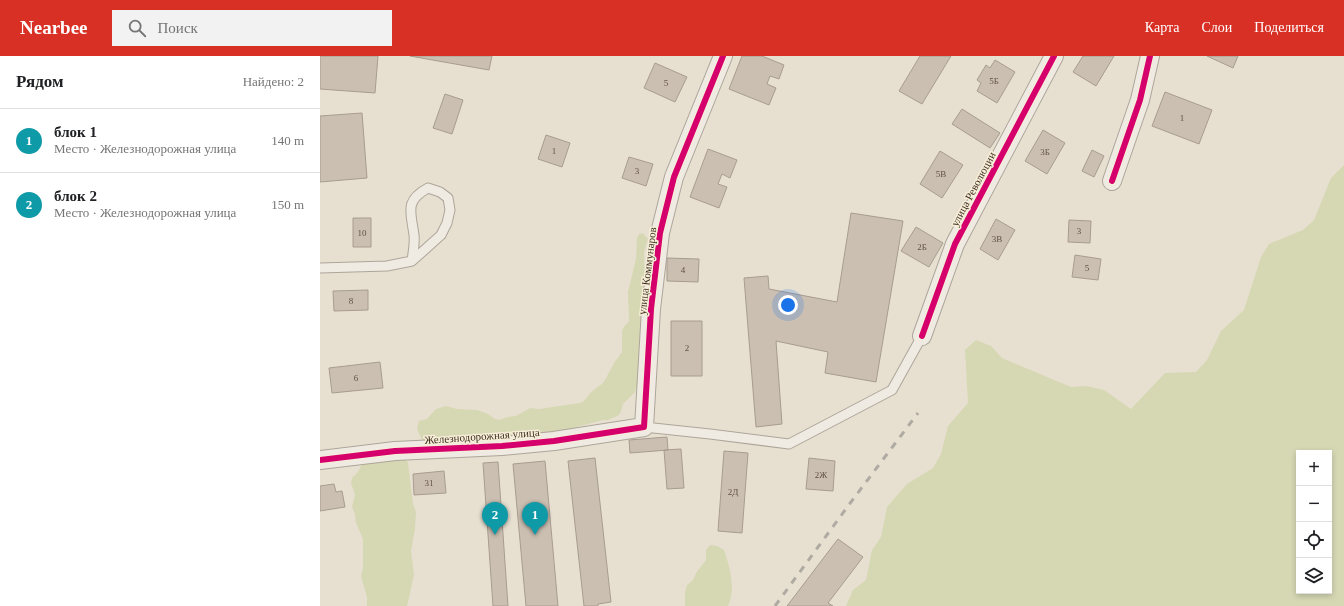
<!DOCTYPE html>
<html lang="ru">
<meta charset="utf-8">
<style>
:root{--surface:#fff;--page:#f2f2f2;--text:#202124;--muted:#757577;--line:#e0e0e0;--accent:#d93025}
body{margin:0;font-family:"Times New Roman",serif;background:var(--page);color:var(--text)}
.controls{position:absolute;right:12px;bottom:12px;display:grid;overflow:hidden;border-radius:0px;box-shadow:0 2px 6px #0003}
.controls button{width:36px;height:36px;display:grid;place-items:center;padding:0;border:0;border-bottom:1px solid var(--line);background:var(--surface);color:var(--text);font:20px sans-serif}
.you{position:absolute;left:468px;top:249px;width:14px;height:14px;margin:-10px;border:3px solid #fff;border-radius:50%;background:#1a73e8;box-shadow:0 0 0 6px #1a73e833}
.badge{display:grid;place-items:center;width:26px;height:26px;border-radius:50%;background:var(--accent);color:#fff;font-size:13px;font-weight:700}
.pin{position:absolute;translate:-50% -33px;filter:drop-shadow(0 1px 2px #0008)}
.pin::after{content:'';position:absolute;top:21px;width:14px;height:12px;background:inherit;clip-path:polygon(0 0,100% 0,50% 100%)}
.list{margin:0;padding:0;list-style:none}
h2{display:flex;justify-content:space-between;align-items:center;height:52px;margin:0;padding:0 16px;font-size:17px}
h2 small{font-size:13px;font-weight:400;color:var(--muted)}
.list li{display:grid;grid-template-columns:26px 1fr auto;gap:12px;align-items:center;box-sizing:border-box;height:64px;padding:0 16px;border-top:1px solid var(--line)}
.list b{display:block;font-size:15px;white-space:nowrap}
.list p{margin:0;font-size:13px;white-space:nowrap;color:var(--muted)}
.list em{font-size:13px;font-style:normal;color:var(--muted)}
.icon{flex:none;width:22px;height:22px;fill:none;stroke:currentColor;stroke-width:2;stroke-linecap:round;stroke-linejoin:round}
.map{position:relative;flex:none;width:1024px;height:550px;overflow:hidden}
header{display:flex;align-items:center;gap:24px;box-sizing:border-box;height:56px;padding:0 20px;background:var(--accent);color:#fff}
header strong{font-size:19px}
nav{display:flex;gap:22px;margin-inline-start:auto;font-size:14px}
.search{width:280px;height:36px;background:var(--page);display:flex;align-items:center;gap:10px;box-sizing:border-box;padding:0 14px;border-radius:0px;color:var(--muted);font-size:15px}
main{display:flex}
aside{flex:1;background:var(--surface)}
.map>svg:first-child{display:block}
</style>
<header>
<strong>Nearbee</strong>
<div class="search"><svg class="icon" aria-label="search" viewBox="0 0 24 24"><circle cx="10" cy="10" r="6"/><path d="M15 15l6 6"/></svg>Поиск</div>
<nav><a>Карта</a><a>Слои</a><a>Поделиться</a></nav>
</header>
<main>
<aside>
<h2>Рядом<small>Найдено: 2</small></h2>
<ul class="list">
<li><span class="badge" style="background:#0f9aa8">1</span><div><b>блок 1</b><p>Место · Железнодорожная улица</p></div><em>140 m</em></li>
<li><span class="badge" style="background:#0f9aa8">2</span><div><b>блок 2</b><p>Место · Железнодорожная улица</p></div><em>150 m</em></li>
</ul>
</aside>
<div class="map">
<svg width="1024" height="550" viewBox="0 0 1024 550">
<rect width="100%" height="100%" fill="#e7e0d1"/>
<!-- green -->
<path fill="#d6d7b3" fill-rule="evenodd" d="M1024,109V550H526L533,534L546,524L552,494L561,481L567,451L587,428L613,412L621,398L628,370L648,347L645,294L656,284L671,290L682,302L751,331L766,330L784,334L811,353L845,317L876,316L887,304L901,275L924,254L941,201L949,188L983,174L994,164L1011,122ZM979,397H1009V535H979Z
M323,177L328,183L324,196L325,233L319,301L322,310V315L315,336L303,348L301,355L299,359L288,364H283L230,378L145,386L132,382L122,383L115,387L103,386L97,373L99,365L107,363L116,353L126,350L137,353L157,354L168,358L175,363L179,364L188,361L196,360L210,352L219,353L260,347L264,345L271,336L283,327L285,324L294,307L302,296V276L303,272L309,265L308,236L316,203L317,182L319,178Z
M49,402L86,403L88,407L93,448L96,456L95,473L91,495L94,519L87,550H47V541L41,520L43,512V483L36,467L35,458L32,451L35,439L31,427L32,422L38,416L42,408Z
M390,489L397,490L404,494C410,512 416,532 408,550H365V536L367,529L373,524L376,517L386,504V494Z"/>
<!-- building -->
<path fill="#cbbfb2" stroke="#a89c90" d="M0,0H58L55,37L0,33Z
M90,0H172L169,14Z
M422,0H442L464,9L459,23L450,20L447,28L456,32L449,49L409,33Z
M600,0H631L602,48L579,35Z
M763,0H794L776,30L753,16Z
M887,0H918L913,12Z
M675,4L695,16L677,47L657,35L661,27L657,24L666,9L670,12Z
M335,7L367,21L355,46L324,32Z
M845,36L892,54L879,88L832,70Z
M125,38L143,44L132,78L113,72Z
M642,53L680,77L670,92L632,68Z
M42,57L47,122L0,126V60Z
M723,74L745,87L727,118L705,105Z
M226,79L250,87L242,111L218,103Z
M388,93L417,104L410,122L402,118L398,128L407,131L399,152L370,141Z
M772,94L784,100L774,121L762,115Z
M620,95L643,109L622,142L600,128Z
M309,101L333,108L326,130L302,122Z
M531,157L583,165L556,326L505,317L508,296L456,285L462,368L436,371L424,222L448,220L449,233L517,246Z
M33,162H51V191H33Z
M676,163L695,174L678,204L660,193Z
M749,164L771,165L770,187L748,186Z
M596,171L623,187L609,211L581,195Z
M755,199L781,203L778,224L752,221Z
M347,202L379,203L378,226L347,225Z
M48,234V254L14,255L13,235Z
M351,265H382V320H351Z
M60,306L63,332L12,337L9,312Z
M347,381L348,394L310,397L309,384Z
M361,393L364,432L347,433L344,394Z
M404,395L428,397L422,477L398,475Z
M275,402L291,546L278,548V550H264L248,405Z
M489,402L515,405L513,435L486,433Z
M225,405L238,550H206L193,408Z
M178,406L188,550H173L163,407Z
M124,415L126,437L94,439L93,418Z
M14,428L16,436L22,435L25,451L0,455V430Z
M518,483L543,501L508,547L513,550H467Z"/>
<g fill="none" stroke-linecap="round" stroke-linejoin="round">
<defs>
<path id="service" d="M0,212L67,210L92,205L121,179L127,167L130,154L128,142L120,136L108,132C84,145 91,156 94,179C95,187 93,196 92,205
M324,371L390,378L469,388L572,334L602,280"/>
<path id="minor" d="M792,125L820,44L830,0
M602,280L635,188L734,0
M0,404L75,395L182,390L234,385L324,371L331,253L340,177L354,121L403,0"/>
</defs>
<!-- service casing -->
<use href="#service" stroke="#ada599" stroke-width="11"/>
<!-- minor casing -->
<use href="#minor" stroke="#ada599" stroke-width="20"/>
<!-- service -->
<use href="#service" stroke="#efebe3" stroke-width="9"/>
<!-- minor -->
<use href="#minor" stroke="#efebe3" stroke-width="18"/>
<!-- rail -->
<path stroke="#afaaa2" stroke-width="3" stroke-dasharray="7 7" stroke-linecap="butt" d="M455,550L528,450L598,357"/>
<defs>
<path id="cycleway" d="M792,125L820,44L830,0
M602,280L635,188L734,0
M0,404L75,395L182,390L234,385L324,371L331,253L340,177L354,121L403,0"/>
</defs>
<!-- cycleway casing -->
<use href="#cycleway" stroke="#f7eed8" stroke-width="8"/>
<!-- cycleway -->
<use href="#cycleway" stroke="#d6006c" stroke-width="6"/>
</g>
<g text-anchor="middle" stroke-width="3" stroke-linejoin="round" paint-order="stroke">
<!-- number labels -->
<g font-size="9" fill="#605244">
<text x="674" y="28">5Б</text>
<text x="346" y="30">5</text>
<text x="862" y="65">1</text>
<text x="234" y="98">1</text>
<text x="725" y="99">3Б</text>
<text x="317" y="118">3</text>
<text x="621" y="121">5В</text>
<text x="759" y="178">3</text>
<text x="42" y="180">10</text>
<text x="677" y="186">3В</text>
<text x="602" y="194">2Б</text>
<text x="767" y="215">5</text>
<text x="363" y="217">4</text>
<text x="31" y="248">8</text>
<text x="367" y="295">2</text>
<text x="36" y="325">6</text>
<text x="501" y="422">2Ж</text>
<text x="109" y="430">31</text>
<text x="413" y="439">2Д</text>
</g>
<!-- street labels -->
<g font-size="11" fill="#3d2e20" stroke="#f7eed8">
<text transform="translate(653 133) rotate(-62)" y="4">улица Революции</text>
<text transform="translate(327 215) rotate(-83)" y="4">улица Коммунаров</text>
<text transform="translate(162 380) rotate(-4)" y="4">Железнодорожная улица</text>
</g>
</g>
</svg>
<div class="controls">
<button>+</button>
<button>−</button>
<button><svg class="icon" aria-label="locate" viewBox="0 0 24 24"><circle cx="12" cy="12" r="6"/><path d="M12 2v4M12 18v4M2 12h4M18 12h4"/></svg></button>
<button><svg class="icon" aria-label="layers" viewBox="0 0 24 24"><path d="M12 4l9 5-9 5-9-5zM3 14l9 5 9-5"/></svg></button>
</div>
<div class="you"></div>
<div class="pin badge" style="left:215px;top:479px;background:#0f9aa8">1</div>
<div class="pin badge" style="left:175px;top:479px;background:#0f9aa8">2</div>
</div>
</main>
